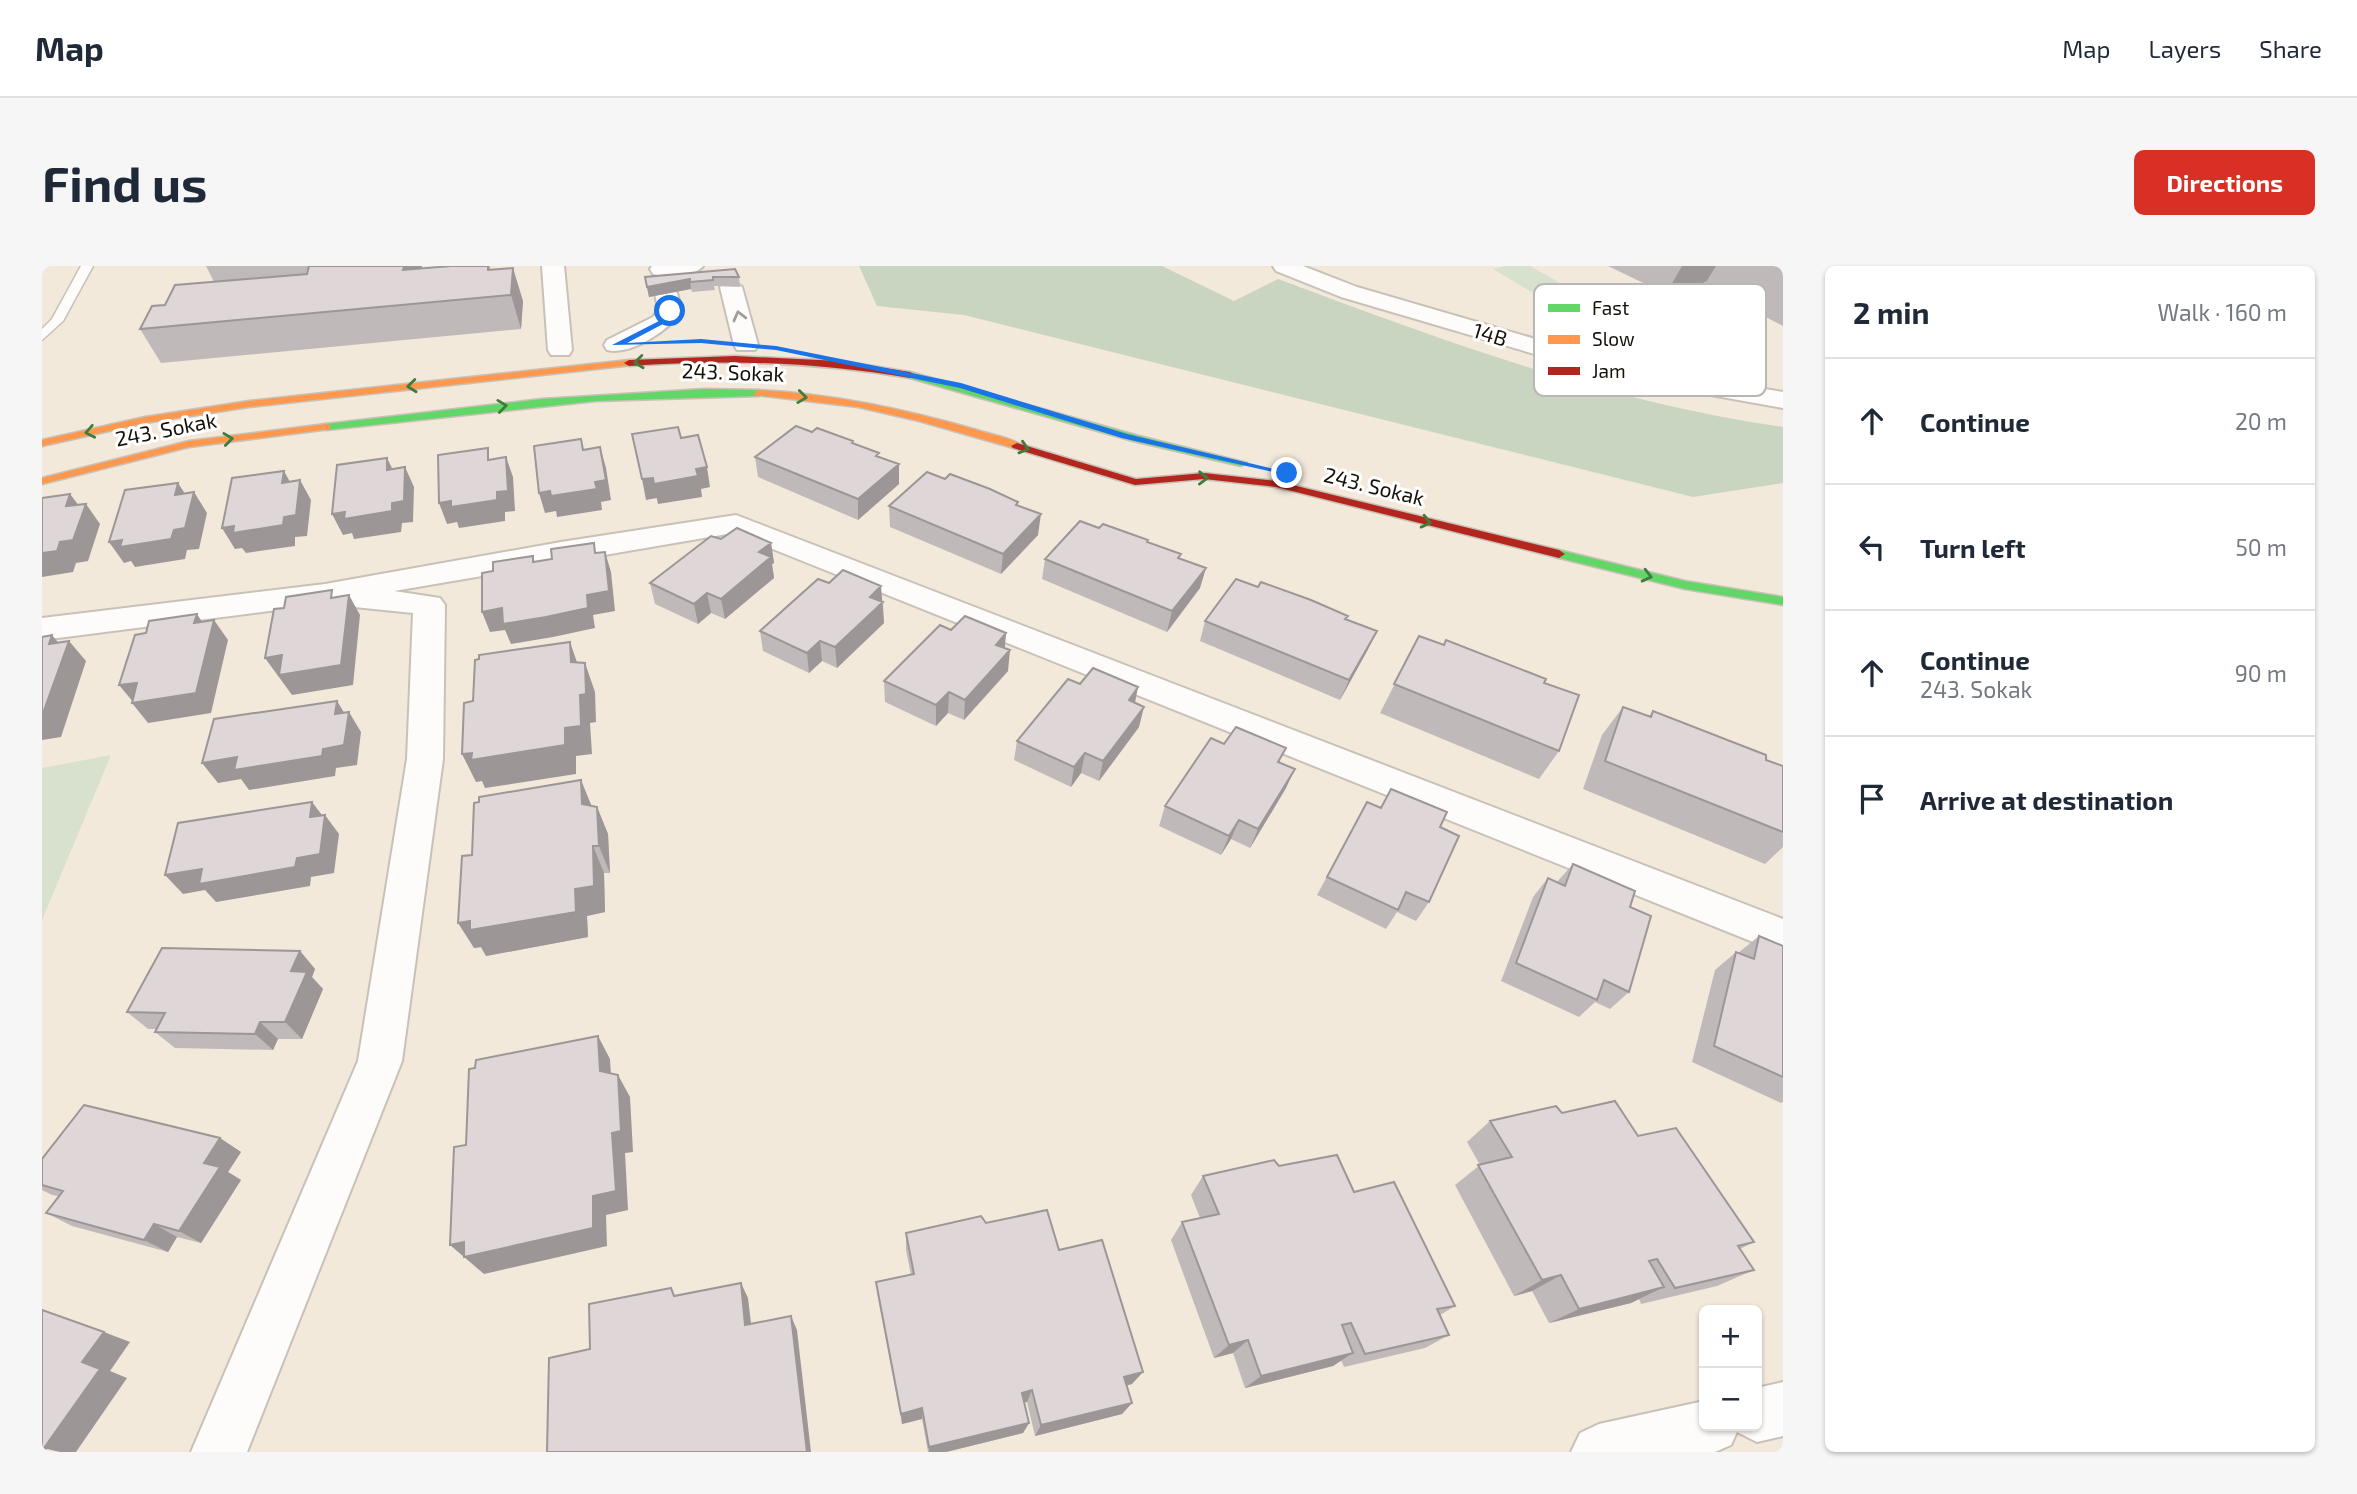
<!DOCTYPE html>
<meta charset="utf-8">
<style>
:root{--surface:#fff;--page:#f6f6f7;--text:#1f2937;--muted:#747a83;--line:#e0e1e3;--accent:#d93025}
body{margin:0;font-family:"Exo 2",sans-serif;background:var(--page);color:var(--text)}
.controls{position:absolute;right:21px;bottom:21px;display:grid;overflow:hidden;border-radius:10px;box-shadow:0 2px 5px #0004}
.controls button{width:63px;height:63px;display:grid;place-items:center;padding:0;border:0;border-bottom:2px solid var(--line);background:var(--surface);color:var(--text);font:35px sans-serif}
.stop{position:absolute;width:21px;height:21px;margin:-16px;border:5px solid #1a73e8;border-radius:50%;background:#fff}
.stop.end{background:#1a73e8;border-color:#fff;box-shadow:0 2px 7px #0008}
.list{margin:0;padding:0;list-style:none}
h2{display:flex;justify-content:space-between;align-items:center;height:91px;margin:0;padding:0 28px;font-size:30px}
h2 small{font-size:23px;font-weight:400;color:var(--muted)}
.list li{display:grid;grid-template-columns:46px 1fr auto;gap:21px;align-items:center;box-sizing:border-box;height:126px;padding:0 28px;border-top:2px solid var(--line)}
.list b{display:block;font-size:26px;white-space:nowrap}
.list p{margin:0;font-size:23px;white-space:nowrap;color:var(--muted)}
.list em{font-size:23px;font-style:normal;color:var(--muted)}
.icon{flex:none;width:38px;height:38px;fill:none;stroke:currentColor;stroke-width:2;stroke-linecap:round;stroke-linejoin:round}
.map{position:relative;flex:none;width:1741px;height:1186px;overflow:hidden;border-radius:10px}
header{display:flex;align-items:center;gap:42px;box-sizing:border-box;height:98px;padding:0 35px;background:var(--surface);border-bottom:2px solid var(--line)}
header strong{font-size:33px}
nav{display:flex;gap:38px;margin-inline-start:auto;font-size:24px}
.intro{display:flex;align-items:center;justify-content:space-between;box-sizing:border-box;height:168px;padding:0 42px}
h1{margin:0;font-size:49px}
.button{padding:18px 32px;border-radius:10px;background:var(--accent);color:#fff;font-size:24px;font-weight:700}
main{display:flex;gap:42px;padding:0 42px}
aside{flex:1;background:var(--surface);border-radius:10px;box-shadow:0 2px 5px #0004}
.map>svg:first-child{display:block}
</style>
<header>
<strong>Map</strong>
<nav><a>Map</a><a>Layers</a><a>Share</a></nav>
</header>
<div class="intro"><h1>Find us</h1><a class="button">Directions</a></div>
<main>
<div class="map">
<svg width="1741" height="1186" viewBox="0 0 1741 1186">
<rect width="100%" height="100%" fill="#f2e9db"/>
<!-- green -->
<path fill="#d8e1ce" d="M1463,0H1488L1562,42L1531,51L1451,3Z
M69,489L0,654V502Z"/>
<!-- forest -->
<path fill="#cad5c1" d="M817,0H1120L1192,35L1236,13C1402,75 1566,136 1741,161V217L1651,231L922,49L835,40Z"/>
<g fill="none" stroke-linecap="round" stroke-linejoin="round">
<defs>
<path id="lane" d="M39,0H51L21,55L0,74V63L10,53Z"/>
<path id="street" d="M500,0H522L530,84L527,89H509L506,84Z
M610,0H661C653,11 624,11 611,8L608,3Z
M1231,0H1261L1315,21L1586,100L1741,126V142L1574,112L1299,31L1234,5Z
M689,14L700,21L716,79L713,84H695L692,79L678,21Z
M624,20L635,27L640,45C627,64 589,90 565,84L562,79L565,74L611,51L616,44L613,27Z
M694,249L1741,653V688L691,267L352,325L398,332L403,339L401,493L360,795L205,1186H149L316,795L365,493L371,347L283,338L0,374V352L283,318L519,276Z
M1741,1116V1170L1715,1176L1695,1166L1689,1179L1673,1186H1529L1538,1167L1557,1158L1662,1135V1160H1715V1122Z"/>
<path id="fast" d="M868,106L1097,170L1205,197L1199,200L1091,175L864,111V107Z
M663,123L717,124L722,127L717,130L554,135L284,164L279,161L284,158L500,133Z
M1517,284L1643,315L1741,331V339L1643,323L1513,291V285Z"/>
<path id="slow" d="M587,94L592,97L591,99L207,141L103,157L0,180V174L103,151L207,135Z
M717,124C792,128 863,143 935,164C949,169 969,171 981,180L975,183L877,155L816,141L713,129L712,127Z
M284,158L288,159V163L147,181L0,218V212L147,175Z"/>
<path id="jam" d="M693,90L798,95L868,106L873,109L868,112C774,96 682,93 587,100L582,97L587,94Z
M975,177L1094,213L1162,207L1234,215L1517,284L1523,288L1517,292L1234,221L1162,213L1093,219L971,182L969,180Z"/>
</defs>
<!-- lane casing -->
<use href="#lane" stroke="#c8c1b7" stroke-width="3"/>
<!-- street casing -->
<use href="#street" stroke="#c8c1b7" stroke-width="4"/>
<!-- fast casing -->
<use href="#fast" stroke="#c8c1b7" stroke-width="3"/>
<!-- slow casing -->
<use href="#slow" stroke="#c8c1b7" stroke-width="3"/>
<!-- jam casing -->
<use href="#jam" stroke="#c8c1b7" stroke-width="3"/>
<!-- lane -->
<use href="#lane" fill="#fdfcfa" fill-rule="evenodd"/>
<!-- street -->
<use href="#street" fill="#fdfcfa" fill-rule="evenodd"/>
<!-- fast -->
<use href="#fast" fill="#63d668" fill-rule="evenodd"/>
<!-- slow -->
<use href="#slow" fill="#ff974d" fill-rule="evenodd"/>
<!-- jam -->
<use href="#jam" fill="#b3261e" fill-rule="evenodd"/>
</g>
<!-- wall -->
<path fill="#c0b9b9" d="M164,0H380V3L409,0H448L449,4L481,35L479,63L119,97L98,63L123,39L172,16Z
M1566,0H1741V60L1663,19L1664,16L1624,28Z
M693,3L697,11L698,21L672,20L673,24L650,26L649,23L607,31L605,21Z
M770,166L812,177L837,191L857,218L816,254L716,211L713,191Z
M903,213L976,236V240L996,269L959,308L848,261L847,240Z
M1057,262L1106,274V276L1138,292L1158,322L1125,366L1000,313L1003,293Z
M729,277L732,297L730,298L732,312L683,353L669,347L656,358L613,338L608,317Z
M840,336H841L842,357L795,402L780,395L767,407L721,385L718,365Z
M1304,354L1335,365L1325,385L1298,434L1158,375L1163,355Z
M909,364L964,367L963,382L966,405L922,454L906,447L894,460L843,436L842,415Z
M1377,370L1502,417L1517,485L1497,513L1338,447Z
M1038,418L1093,436L1097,461L1057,515L1039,507L1029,521L972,494L975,475Z
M1581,441L1607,450L1611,445L1724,494L1741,500V581L1723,598L1541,523L1560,469Z
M1182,478L1238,496L1244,522L1208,582L1189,573L1179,589L1117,560L1123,540Z
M1349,523L1398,561L1387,636L1374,655L1355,646L1344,663L1275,629L1325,536L1339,541Z
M549,540L555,541L566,568L568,607H562L563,646L545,650L546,671L444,690L439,681L432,682L430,589Z
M1531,598L1588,641L1587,726L1568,743L1553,736L1537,751L1459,715L1491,631L1506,612L1515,616Z
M1717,670L1741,680V836L1739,837L1650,796L1673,704L1694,686L1696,687Z
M258,685L273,703L270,711L281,723L260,773H236L231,784L133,782L113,766L114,763H106L85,746Z
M1520,847L1596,870L1712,976L1698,983L1712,1004L1675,1020L1599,1038L1597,1033L1589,1037L1507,1057L1490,1025L1472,1030L1413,919L1438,899L1425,876L1448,855Z
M178,872L199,886L186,906L199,914L159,977L135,971L126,986L30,960L4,947L16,930L10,929L0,924V893Z
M1237,900L1312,926L1413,1040L1398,1049L1407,1069L1383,1082L1302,1101L1299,1094L1291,1100L1203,1122L1191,1087L1172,1092L1129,974L1140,956L1158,952L1149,929L1161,910Z
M944,957L1017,984L1090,1118L1085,1119L1090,1137L1080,1148L993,1170L985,1136H982L987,1157L981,1167L904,1186H886L880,1153L860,1158L836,1032L834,1016L869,1009L864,984V967Z"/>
<!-- shaded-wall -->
<path fill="#9c9696" d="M362,0H380L373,38L361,4Z
M1640,0H1674L1664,16L1624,28Z
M471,2L481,35L479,63L469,29Z
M648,13L649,23L607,31L605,21Z
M558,181L564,202L569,234L559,236L560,244L515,251L514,245L503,247L497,227L553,216Z
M464,191L471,211L473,245L463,246V255L417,262L415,256L405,258L397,237L455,226Z
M345,192L355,212L345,204Z
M857,198V218L816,254V233Z
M363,201L372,221L371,256L360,257L359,266L312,273L310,267L301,269L290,248L350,237Z
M665,201L668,221L659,223L660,231L616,238L612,218L654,203Z
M242,205L253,225L240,217Z
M611,212L615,232L604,234L600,213Z
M258,214L269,234L265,270L253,271V280L204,287L200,282L193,283L180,262L242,251Z
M136,217L149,237L133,229Z
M152,226L165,247L157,283L145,284L143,293L93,301L89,295L82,297L67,276L132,264Z
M28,228L41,245L44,238L58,258L46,295L34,297L31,306L0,311V287L24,240Z
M999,248L996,269L959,308L961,288Z
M729,277L732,297L730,298L732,312L683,353L679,333L717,286Z
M563,286L569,306L573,345L551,349L553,362L511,371L469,378L463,364L448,366L440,346L545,329Z
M1164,302L1158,322L1125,366L1130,345Z
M839,320L842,357L795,402L793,381L828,331Z
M665,327L669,347L656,358L652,338Z
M307,329L318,349L311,419L250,429L223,392Z
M155,348L168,368L172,354L186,374L169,447L106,457L90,437H92L77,419L152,357Z
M1335,365L1325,385L1298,434L1307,414Z
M964,367L962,388L954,379Z
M10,369L23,385L27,375L44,395L19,471L0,474V450L7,378Z
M778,375L780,395L767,407L765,387Z
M528,376L538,405L529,396Z
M968,384L966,405L922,454L923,434Z
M543,397L553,426L554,456L548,457L550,488L534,490V508L443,522L440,515L434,516L420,488L523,462L538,429Z
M1096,421L1092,442L1087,434Z
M907,426L906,447L894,460V439Z
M295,435L306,453L307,446L319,466L315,499L294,502L293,510L207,524L199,513L176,517L160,497L195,491L281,483L293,448Z
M1102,441L1097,461L1057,515L1061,495Z
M1043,487L1039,507L1029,521L1032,501Z
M1253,503L1244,522L1208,582L1216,563Z
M539,514L550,541L540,538Z
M270,536L283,553V549L297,568L292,607L269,611L268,620L174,636L163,624L141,628L123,609L160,603L255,592L268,551Z
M555,541L566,568L568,607L557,580Z
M1197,554L1189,573L1179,589L1187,570Z
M551,580L562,607L563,646L545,650L546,671L444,690L439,681L432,682L416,657L533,623Z
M258,685L273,703L270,711L281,723L260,773L243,756L249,705Z
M218,756L236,773L231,784L213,768Z
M556,770L568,793L570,827L558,805Z
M576,809L588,831L591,886L583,887L586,944L564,949L565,980L442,1008L408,979L551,930L570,867Z
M178,872L199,886L186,906L199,914L159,977L137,965L162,897Z
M112,958L135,971L126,986L102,974Z
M1519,1009L1490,1025L1472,1030L1500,1014Z
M699,1017L706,1032L711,1074L703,1059Z
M1622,1021L1589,1037L1507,1057L1537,1043Z
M749,1050L755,1064L769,1186H765Z
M62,1066L88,1076L68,1105L85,1112L34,1186H18L5,1183L3,1186H0V1178L40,1096Z
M1206,1074L1191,1087L1172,1092L1187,1079Z
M1311,1087L1291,1100L1203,1122L1219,1110Z
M1101,1106L1090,1118L1072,1123L1082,1111Z
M990,1124L985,1136L975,1138L980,1127Z
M1090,1137L1080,1148L993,1170L999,1159Z
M880,1142V1153L860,1158L859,1148Z
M987,1157L981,1167L904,1186H887V1181Z"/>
<!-- building -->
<path fill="#dfd7d7" stroke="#9c9696" stroke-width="2" d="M267,0H362L361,4L409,0H446V4L471,2L469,29L98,63L110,40L123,39L133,19L265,8Z
M693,3L697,11H671V14L648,16V13L605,21L603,11Z
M754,160L770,166L775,162L811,175L810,177L837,187L834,190L857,198L816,233L713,191Z
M636,161L639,172L656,169L665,201L654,203L656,210L612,218L611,212L600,213L590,168Z
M539,173L541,184L558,181L564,214L553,216L555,223L509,230L508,225L497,227L492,180Z
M446,182V194L464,191L466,225L455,226V234L409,241V235L397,237L396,189Z
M345,192V204L363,201L362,235L350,237V245L302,253L303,246L290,248L295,199Z
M242,205L240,217L258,214L254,249L242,251L241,259L191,267L192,260L180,262L190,212Z
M885,206L903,213L908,208L948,223L976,236L974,239L999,248L961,288L847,240Z
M136,217L133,229L152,226L143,262L132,264L129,273L78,281L80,274L67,276L83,224Z
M28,228L24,240L44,238L31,274L18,276L15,285L0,287V232Z
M1038,255L1057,262L1061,258L1106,274L1105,276L1139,288L1136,292L1164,302L1130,345L1003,293Z
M695,262L729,277L717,286L729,291L679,333L665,327L652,338L608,317L669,270L679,273Z
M552,277L553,287L563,286L567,325L545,329L546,342L504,351L461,358L460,342L440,346V307L451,305V296L491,290V296L510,293L509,283Z
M801,304L839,320L828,331L841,336L793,381L778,375L765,387L718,365L776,313L787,317Z
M1194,313L1216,321L1219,316L1269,334L1306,350L1303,353L1335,365L1307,414L1163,355Z
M290,324L289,332L307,329L299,399L237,409L240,389L223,392L232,343L242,342L244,331Z
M155,348L152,357L172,354L154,427L90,437L95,417L77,419L93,369L104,367L107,355Z
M923,350L964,367L954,379L968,384L923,434L907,426L894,439L842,415L898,359L909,364Z
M10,369L7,378L27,375L0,450V371Z
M1377,370L1402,379L1404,374L1504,413L1502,417L1537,429L1517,485L1352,418Z
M528,376L529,396L543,397L544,428L538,429L539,460L523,462V479L429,494L430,487L420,488L422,437L431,435L433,394L437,393V389Z
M1051,402L1096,421L1087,434L1102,441L1061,495L1043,487L1032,501L975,475L1026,413L1038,418Z
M295,435L293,448L307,446L302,479L281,483L280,490L192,504L195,491L160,497L172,453Z
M1581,441L1609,451L1611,445L1724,489V494L1741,500V566L1563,495Z
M1194,461L1244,482L1236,496L1253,503L1216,563L1197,554L1187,570L1123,540L1169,472L1182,478Z
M539,514L540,538L555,541L557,580H551L552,620L533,623L534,646L428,664V655L416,657L420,590L430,589L432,537L437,536V531Z
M1349,523L1405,546L1398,561L1417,570L1387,636L1364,626L1356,644L1285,611L1325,536L1339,542Z
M270,536L268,551L283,549L278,588L255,592L253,601L157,618L160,603L123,609L136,557Z
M1531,598L1593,625L1588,641L1609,650L1587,726L1562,714L1555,734L1474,697L1506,612L1523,620Z
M1717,670L1741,680V811L1672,780L1694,686L1712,693Z
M120,682L258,685L249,705L265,706L243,756H218L213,768L113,766L123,747L85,746Z
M556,770L558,805L576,809L579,865L570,867L574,925L551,930V962L422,991V976L408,979L412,881L424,879L427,803L433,802L434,794Z
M1573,835L1596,870L1634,862L1712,976L1696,980L1712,1004L1633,1022L1615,993L1607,995L1622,1021L1537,1043L1519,1009L1500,1014L1436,899L1470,891L1448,855L1514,840L1520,847Z
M42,839L178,872L162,897L178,901L137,965L112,958L102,974L4,947L21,925L0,919V893Z
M1295,889L1312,926L1352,916L1413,1040L1395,1043L1407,1069L1323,1088L1309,1057L1300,1059L1311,1087L1219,1110L1206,1074L1187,1079L1140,956L1177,948L1161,910L1232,894L1237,900Z
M1005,944L1017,984L1060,974L1101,1106L1082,1111L1090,1137L999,1159L990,1124L980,1127L987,1157L887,1181L880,1142L859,1148L834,1016L872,1008L864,967L939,950L944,957Z
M699,1017L703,1059L749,1050L765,1186H505L507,1092L548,1083L547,1038L629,1022L632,1030Z
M0,1044L62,1066L40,1096L58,1103L2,1182H0Z"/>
<!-- one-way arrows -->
<defs><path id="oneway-chevron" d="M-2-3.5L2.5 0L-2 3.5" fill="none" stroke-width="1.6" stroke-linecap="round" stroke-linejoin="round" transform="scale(1.75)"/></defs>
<use stroke="#a19e99" href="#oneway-chevron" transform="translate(697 50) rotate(-104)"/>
<g stroke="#407d3d">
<use href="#oneway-chevron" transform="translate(597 96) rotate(174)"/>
<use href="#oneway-chevron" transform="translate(370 120) rotate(174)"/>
<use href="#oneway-chevron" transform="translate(760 131) rotate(7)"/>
<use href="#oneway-chevron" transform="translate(460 140) rotate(-7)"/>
<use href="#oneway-chevron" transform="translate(48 166) rotate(169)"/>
<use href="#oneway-chevron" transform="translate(186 173) rotate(-7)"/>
<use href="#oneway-chevron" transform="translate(982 182) rotate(17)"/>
<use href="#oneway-chevron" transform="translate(1161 212) rotate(1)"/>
<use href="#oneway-chevron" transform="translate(1384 256) rotate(14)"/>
<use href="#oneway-chevron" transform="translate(1605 310) rotate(14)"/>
</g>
<!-- route -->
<path fill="#1a73e8" d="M626,44L631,45L621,58L585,77L659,73L734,80L919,117L1085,168L1249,207L1245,209L1080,172L918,122L734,84L659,77L570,79L617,55Z"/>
<g text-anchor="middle" stroke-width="6" stroke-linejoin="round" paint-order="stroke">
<!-- far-street labels -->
<g font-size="21" fill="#161008" stroke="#fff">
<text transform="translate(1448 69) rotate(17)" y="7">14B</text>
<text transform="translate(691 107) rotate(2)" y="7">243. Sokak</text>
<text transform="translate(124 164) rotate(-11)" y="7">243. Sokak</text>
<text transform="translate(1332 221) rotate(14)" y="7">243. Sokak</text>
</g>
</g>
<!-- legend -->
<rect x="1492" y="18" width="232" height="112" rx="10" fill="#fff" stroke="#b9b7b5" stroke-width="2"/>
<rect x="1506" y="38" width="32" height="8" fill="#63d668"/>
<rect x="1506" y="69" width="32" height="9" fill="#ff974d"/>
<rect x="1506" y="101" width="32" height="8" fill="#b3261e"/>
<g font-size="19" fill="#161008">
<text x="1550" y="49">Fast</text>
<text x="1550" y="80">Slow</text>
<text x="1550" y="112">Jam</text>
</g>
</svg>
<div class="controls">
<button>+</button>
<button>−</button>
</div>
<div class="stop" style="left:628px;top:45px"></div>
<div class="stop end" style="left:1245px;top:207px"></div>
</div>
<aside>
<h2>2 min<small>Walk · 160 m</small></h2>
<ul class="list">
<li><svg class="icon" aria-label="ahead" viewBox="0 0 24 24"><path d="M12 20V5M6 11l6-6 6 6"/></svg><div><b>Continue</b></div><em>20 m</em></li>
<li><svg class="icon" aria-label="left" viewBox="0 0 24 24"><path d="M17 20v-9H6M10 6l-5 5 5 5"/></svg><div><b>Turn left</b></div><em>50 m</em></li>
<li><svg class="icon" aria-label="ahead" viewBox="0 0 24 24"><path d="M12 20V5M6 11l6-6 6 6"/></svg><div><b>Continue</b><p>243. Sokak</p></div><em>90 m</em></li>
<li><svg class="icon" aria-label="arrive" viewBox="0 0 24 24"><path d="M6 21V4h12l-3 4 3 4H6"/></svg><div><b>Arrive at destination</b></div></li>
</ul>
</aside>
</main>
